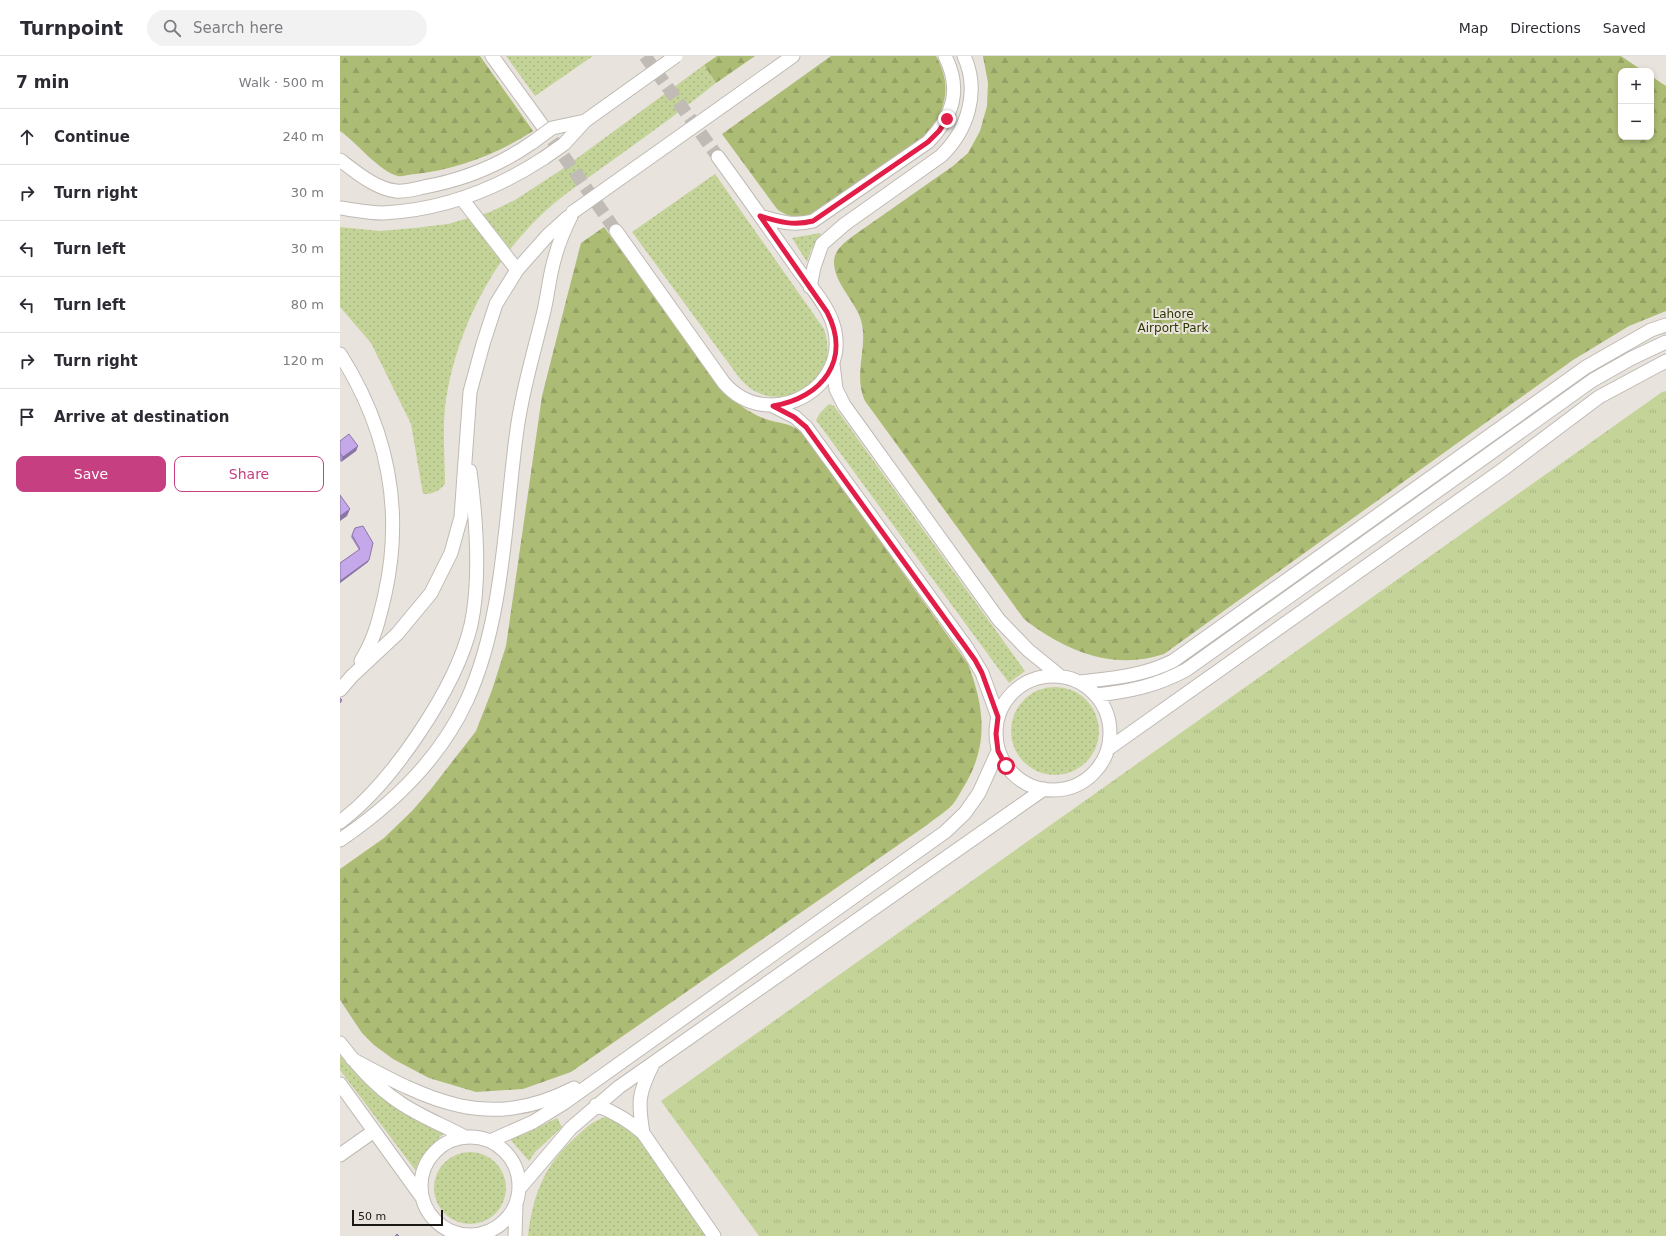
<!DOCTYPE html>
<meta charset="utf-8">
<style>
:root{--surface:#fff;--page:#f2f2f3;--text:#2b2b33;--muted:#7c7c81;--line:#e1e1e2;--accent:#c64081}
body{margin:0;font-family:"DejaVu Sans",sans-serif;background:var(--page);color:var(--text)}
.controls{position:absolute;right:12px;top:12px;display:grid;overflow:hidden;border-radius:8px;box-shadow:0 2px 6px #0003}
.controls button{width:36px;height:36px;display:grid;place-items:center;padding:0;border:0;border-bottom:1px solid var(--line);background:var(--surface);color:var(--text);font:20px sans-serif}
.scale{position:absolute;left:12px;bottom:10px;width:91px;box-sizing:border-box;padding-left:4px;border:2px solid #1a1916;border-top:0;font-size:11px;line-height:14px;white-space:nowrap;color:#1a1916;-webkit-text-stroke:3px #e9e3dd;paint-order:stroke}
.stop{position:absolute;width:12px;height:12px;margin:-9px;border:3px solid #e11d48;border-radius:50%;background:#fff}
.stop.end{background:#e11d48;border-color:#fff;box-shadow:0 1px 4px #0008}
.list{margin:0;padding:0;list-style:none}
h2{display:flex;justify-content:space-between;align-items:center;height:52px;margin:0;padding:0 16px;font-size:17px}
h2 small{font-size:13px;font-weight:400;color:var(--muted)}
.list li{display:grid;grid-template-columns:26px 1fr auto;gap:12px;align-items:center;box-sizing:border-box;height:56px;padding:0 16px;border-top:1px solid var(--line)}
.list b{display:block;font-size:15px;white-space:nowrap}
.list em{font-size:13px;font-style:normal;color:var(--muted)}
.actions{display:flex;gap:8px;padding:12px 16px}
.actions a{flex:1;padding:9px 0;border:1px solid var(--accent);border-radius:8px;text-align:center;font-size:14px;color:var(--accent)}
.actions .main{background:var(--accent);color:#fff}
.icon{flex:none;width:22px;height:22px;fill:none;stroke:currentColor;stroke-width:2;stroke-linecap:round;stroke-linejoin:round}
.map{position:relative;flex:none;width:1326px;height:1180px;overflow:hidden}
header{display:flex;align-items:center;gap:24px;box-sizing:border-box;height:56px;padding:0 20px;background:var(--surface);border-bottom:1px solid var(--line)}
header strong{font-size:19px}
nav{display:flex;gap:22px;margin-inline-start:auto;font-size:14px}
.search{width:280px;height:36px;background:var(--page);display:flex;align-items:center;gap:10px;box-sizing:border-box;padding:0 14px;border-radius:22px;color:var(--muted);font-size:15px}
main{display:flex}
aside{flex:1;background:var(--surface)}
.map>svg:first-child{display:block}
</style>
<header>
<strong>Turnpoint</strong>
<div class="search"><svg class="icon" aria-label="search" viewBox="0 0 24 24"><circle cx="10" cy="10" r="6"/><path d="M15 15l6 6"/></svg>Search here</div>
<nav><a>Map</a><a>Directions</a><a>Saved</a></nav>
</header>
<main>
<aside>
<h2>7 min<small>Walk · 500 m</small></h2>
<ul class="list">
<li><svg class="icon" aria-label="ahead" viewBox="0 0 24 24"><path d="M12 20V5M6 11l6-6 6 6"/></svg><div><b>Continue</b></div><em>240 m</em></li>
<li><svg class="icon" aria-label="right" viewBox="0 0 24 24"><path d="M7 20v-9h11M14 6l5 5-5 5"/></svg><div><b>Turn right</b></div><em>30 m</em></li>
<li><svg class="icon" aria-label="left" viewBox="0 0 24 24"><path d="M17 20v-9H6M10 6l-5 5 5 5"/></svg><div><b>Turn left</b></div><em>30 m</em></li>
<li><svg class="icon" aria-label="left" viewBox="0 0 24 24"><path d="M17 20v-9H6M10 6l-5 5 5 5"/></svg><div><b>Turn left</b></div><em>80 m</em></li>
<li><svg class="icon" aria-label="right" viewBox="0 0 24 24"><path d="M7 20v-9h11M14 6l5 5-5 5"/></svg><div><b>Turn right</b></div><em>120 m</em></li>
<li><svg class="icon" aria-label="arrive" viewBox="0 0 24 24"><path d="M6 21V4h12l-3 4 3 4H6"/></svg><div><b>Arrive at destination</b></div></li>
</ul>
<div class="actions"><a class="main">Save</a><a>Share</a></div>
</aside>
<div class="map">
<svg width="1326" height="1180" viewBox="0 0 1326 1180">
<defs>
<pattern id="grass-dots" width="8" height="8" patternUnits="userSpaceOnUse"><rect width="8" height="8" fill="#c4d398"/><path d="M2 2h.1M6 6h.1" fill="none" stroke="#a8b582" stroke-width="1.8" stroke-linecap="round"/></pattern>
<pattern id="forest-firs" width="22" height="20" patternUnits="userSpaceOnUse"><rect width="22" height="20" fill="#acbc74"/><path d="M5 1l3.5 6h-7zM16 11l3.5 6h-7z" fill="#93a164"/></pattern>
<pattern id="park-tufts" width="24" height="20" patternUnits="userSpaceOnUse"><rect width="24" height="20" fill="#c4d398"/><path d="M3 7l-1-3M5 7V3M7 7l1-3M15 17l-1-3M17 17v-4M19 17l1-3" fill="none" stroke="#a8b582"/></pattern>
</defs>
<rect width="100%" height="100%" fill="#e9e3dd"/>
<!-- grass -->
<path fill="url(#grass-dots)" d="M166,0H253L195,40Z
M364,9L376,27C346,51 315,74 284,96C253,119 220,139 193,167C150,211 120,271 108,332C101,364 105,396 105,428C98,436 93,438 83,438L71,368L31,287L0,251V171L40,175L74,172L108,168L150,156L175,144L221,114Z
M375,118L484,273C488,286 489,297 485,310C476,334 444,347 421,338C413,335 407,330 401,324L292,176Z
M480,177L481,180L471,194L467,206L452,182Z
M489,348L494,350L685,615L669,627L476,364L480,357Z
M671 675a44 44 0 1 1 88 0a44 44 0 1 1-88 0Z
M0,1000C31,1036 63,1056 103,1078L85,1096L76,1115L0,1014Z
M266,1061L274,1062L289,1066L371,1180H188C193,1139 204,1109 236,1081C245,1072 254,1064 266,1061Z
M217,1062L222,1071L195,1096L189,1105L169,1082L191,1075Z
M94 1132a36 36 0 1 1 72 0a36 36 0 1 1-72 0Z"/>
<!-- forest -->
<path fill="url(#forest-firs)" d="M0,0H140L193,75C159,97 118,113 76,118C71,118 63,121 58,120C41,117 15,85 0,75Z
M377,0H415L376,27L364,9Z
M491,0H596C612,28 607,53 587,78L472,159C458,162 449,162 437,153L382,78Z
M643,0H1281L1303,15H1281V81H1311V20L1326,30V255L1289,270L1233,304L824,598C773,615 725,595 684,563L525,345C512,317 530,289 520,261C513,243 494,226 494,206C494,194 504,187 513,180L613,110L628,97L640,75L647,50L648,27Z
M264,171L386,336C397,348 408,356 423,362C441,369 451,365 465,380L628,608C645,653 649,690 623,732C620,737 617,743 613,748C606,756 595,762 587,769L231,1016L183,1033L136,1036L89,1022L53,1003L34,989L22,977L0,944V813L44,782L72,755L91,733L136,675L152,634L166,590L202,340L228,237L241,187Z"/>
<!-- park -->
<path fill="url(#park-tufts)" d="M1326,335V1180H419L321,1045L1322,336Z"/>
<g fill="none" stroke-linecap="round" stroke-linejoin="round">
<!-- minor-tunnel -->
<path stroke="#c0bbb5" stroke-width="13" stroke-dasharray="13 6" stroke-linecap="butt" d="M305,0L378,101
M202,69L276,175"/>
<defs>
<path id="minor" d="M152,0L202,69
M384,49L453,0
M0,104C16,116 36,133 56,135C65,136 75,133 84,131C123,124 160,109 193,86
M122,143L177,214
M0,152C14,154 29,157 43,157C101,154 155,134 204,102
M420,160C439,166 454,170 473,165L588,86C613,60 622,34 605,0
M276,175L384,327C429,379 516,331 492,265C485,246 469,229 457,212C431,175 405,138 378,101
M470,231L474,211L482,188L505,168L601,100C628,74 640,35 624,0
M0,298C47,372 64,452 45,538C39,564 35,582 21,605
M493,308L496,333L504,349L659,564L688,594L720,620
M433,350L455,361L466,371L627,592L642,617L658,661
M656 677a57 57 0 1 1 114 0a57 57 0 1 1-114 0Z
M740,626C773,622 803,620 833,605L1246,311L1311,274L1326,269
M0,634L12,620L57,578L91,537L111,497L121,461L130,336L143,288L156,248L177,214L208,179L228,161
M757,639C791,635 816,630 846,614L1253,324L1292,302L1326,286
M768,693L1162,414L1259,341L1326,305
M0,766C52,727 116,632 131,569C141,523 136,461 130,415
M0,784C53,748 100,703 127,644C163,566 165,465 176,381C181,340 193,299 203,259C208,240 209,220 215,201C219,185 226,170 233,156
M0,987C17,1009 35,1030 59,1046C79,1060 103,1069 125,1081
M12,1003C90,1045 148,1076 234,1032
M0,1028L81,1140
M256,1049C274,1056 288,1064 303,1077L374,1180
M303,1077C298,1047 298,1038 312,1010
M81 1130a49 49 0 1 1 98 0a49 49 0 1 1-98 0Z
M150,1085L193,1066L224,1047L605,776L625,757L639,737L658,695
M0,1099L34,1075
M179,1133L231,1072L279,1031L704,733
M175,1180L176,1148"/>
</defs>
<!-- minor casing -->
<use href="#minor" stroke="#bfbab4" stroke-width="15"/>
<!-- minor -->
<use href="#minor" stroke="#fff" stroke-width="13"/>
<defs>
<path id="minor-bridge" d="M193,86L212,72L245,65
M204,102L224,88L245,65L336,0
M233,156L384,49"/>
</defs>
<!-- minor-bridge casing -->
<use href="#minor-bridge" stroke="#bfbab4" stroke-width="15" stroke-linecap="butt"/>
<!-- minor-bridge -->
<use href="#minor-bridge" stroke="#fff" stroke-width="13"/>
</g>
<!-- wall -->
<path fill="#a990c9" d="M0,385L18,390L16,395L1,406L0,404Z
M15,472L28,506L0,527V507L19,494L11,481Z"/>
<!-- shaded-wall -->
<path fill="#8976a4" d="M18,390L16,395L1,406L3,401Z
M10,453L7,460L0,465V460Z
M29,504L28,506L0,527V525Z"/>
<!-- building -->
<path fill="#c4a8ea" stroke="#8976a4" d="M9,378L18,390L3,401L0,397V385Z
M0,439L10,453L0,460Z
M23,470L33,487L29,504L0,525V507L20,493L12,479L15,472Z
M0,642L2,644L0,647Z
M57,1178L59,1180H55Z"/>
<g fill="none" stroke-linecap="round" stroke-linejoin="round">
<!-- route -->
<path stroke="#e11d48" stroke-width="5" d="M607,63L599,75L588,86L473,165C454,170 439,166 420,160L487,256C512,304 482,342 433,350L454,361L466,371L635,604L642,617L658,661L656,678L658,695L666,710"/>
</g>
<g text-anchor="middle" stroke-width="4" stroke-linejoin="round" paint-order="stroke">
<!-- park labels -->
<g font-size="12" fill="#2f3800" stroke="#e9e3dd">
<text x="833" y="262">Lahore<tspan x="833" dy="14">Airport Park</tspan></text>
</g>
</g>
</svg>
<div class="controls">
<button>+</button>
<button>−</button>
</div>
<div class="scale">50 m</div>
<div class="stop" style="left:666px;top:710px"></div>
<div class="stop end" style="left:607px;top:63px"></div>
</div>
</main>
